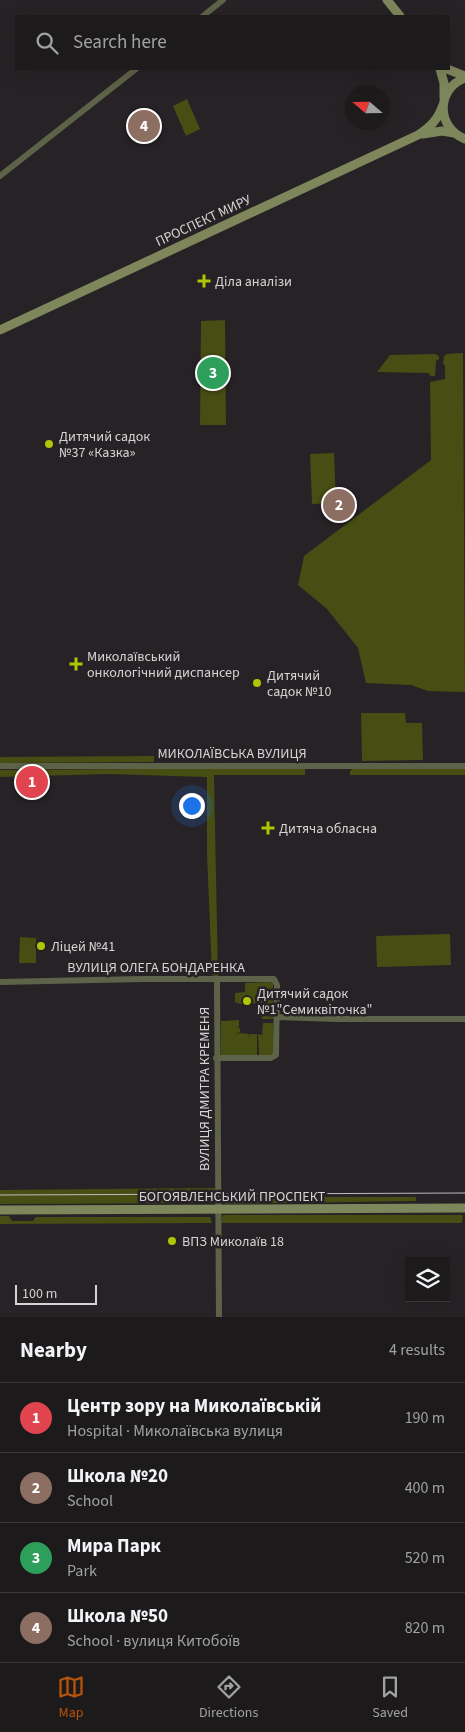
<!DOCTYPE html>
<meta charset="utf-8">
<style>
:root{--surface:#1d1a1c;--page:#252325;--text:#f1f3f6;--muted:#a0a1a3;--line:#3b383b;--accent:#b45309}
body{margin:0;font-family:"Source Sans 3",sans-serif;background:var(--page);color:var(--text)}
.controls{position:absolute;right:15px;bottom:15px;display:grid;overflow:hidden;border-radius:0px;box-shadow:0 5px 20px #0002}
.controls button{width:45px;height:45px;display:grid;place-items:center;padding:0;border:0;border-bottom:1px solid var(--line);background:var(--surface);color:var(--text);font:25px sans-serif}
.compass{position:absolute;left:345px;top:85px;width:45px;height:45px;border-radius:50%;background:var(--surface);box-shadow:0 5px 20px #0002;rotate:290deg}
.scale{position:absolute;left:15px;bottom:12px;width:82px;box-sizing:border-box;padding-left:5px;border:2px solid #d6d3d5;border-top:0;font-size:14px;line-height:18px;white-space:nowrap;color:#d6d3d5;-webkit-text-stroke:4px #272225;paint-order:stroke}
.you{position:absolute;left:191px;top:805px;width:18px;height:18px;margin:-12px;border:4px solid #fff;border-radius:50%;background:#1a73e8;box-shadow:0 0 0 8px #1a73e833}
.badge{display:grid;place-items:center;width:32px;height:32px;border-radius:50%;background:var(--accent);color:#fff;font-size:16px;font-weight:700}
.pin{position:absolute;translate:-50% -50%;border:2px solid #fff;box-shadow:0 1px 5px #0006}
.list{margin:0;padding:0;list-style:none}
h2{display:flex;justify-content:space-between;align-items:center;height:65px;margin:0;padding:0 20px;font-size:21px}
h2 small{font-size:16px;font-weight:400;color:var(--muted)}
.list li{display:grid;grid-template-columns:32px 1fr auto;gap:15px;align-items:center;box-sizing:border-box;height:70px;padding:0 20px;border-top:1px solid var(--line)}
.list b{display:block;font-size:19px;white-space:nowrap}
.list p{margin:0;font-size:16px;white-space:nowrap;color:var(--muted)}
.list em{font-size:16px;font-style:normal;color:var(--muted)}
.icon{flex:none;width:28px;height:28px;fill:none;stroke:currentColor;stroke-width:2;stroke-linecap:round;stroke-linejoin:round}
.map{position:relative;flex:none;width:465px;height:1317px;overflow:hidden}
.search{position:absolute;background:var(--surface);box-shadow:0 5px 20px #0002;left:15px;right:15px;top:15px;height:55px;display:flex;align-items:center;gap:12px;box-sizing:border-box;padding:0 18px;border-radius:0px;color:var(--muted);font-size:19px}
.sheet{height:345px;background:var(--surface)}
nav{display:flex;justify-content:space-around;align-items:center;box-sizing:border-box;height:70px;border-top:1px solid var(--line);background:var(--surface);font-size:14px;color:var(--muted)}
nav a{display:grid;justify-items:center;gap:2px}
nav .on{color:var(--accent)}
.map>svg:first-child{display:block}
</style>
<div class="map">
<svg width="465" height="1317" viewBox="0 0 465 1317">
<rect width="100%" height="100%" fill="#272225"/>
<!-- green -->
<path fill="#464e14" d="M187,99L200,129L186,136L173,106Z
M225,320L226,425H200L201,321Z
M463,353L465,692L428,691L411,685L366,683L358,648L327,609L298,585L304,556L431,460L430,382L445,379V366L443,363L444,356L447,354Z
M435,354L439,356V359L436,361L435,376H430L429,373L377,372L390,355Z
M334,453L336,503L312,504L310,454Z
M361,713H405L406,723H422L423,760L362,761Z
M154,756V762L0,763V757Z
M302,768L305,769V775H214L218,977L212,975L207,854V777L109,774L0,777V770Z
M354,768H465V775H350V771Z
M450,934L451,965L377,967L376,936Z
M20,937L36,938V963H19Z
M273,982V1019H262V1014L269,1017L271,1014L269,1010L266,1013H262V1003L240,1004L235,1002V993L245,992V983Z
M239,1020V1027L237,1028H240V1032L235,1035L240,1033L249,1034V1038L250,1034H257V1055H221V1021Z
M263,1023H273L274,1053L272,1055H259L258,1034L262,1035Z
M215,1188V1200L213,1203L0,1204V1190Z
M220,1197H416V1201L224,1204L220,1202Z
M224,1215H463L462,1223H221L222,1216Z
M0,1216H9L12,1221H33L36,1217H210L212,1223L0,1224Z"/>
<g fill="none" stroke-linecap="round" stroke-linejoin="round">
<!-- minor -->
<path stroke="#5d6348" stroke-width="6" d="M203,16L223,0
M0,176L136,69
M0,766H465
M217,980L219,1317
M0,982L143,979H274L277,985L276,1055L271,1058H216
M277,1017L337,1019H465"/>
<!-- secondary -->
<path stroke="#7e865b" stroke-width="9" d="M387,0L400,16
M440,69L444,83V98
M447,69L465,76
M465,78C436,89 436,127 465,139
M423,134L442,131L454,133
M0,330L418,135C431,127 438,119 443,105
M0,1210L465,1208"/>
<!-- tram -->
<path stroke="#bfbcbe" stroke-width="1" d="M0,1195L465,1193"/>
</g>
<!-- markers -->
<g fill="#b0c503" stroke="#272225" stroke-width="2">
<path d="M201.5 273.5h5v5h5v5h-5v5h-5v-5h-5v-5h5z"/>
<circle cx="49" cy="444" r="5"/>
<path d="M73.5 656.5h5v5h5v5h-5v5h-5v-5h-5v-5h5z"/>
<circle cx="257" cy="683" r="5"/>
<path d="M265.5 820.5h5v5h5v5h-5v5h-5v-5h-5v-5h5z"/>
<circle cx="41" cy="946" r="5"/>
<circle cx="247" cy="1001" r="5"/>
<circle cx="172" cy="1241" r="5"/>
</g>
<g text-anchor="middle" stroke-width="5" stroke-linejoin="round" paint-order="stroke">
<!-- street labels -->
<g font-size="14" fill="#d6d3d5" stroke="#272225">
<text transform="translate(203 220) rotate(-25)" y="5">ПРОСПЕКТ МИРУ</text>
<text x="232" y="758">МИКОЛАЇВСЬКА ВУЛИЦЯ</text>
<text x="156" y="972">ВУЛИЦЯ ОЛЕГА БОНДАРЕНКА</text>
<text transform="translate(204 1089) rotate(-90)" y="5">ВУЛИЦЯ ДМИТРА КРЕМЕНЯ</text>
<text x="232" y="1201">БОГОЯВЛЕНСЬКИЙ ПРОСПЕКТ</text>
</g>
<!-- poi labels -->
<g font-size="14" fill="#d6d3d5" stroke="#272225" text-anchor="start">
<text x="215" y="286">Діла аналізи</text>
<text x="59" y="441">Дитячий садок<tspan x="59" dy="16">№37 «Казка»</tspan></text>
<text x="87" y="661">Миколаївський<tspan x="87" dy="16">онкологічний диспансер</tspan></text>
<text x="267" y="680">Дитячий<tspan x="267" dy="16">садок №10</tspan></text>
<text x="279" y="833">Дитяча обласна</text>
<text x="51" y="951">Ліцей №41</text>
<text x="257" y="998">Дитячий садок<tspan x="257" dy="16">№1"Семиквіточка"</tspan></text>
<text x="182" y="1246">ВПЗ Миколаїв 18</text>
</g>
</g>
</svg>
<div class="controls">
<button><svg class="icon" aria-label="layers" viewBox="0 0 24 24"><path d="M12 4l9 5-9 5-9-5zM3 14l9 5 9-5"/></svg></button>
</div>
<svg class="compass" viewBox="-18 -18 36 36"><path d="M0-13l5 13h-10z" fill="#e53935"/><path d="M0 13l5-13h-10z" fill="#a0a1a3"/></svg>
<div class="scale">100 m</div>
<div class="you"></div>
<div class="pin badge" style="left:32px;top:782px;background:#e0444e">1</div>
<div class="pin badge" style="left:339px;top:505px;background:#8d6e63">2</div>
<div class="pin badge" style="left:213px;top:373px;background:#2e9e5b">3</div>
<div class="pin badge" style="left:144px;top:126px;background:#8d6e63">4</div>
<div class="search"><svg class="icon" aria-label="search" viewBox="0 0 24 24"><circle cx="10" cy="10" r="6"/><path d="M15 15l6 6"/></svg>Search here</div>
</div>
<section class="sheet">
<h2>Nearby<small>4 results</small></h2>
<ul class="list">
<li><span class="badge" style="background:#e0444e">1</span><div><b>Центр зору на Миколаївській</b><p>Hospital · Миколаївська вулиця</p></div><em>190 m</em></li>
<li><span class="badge" style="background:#8d6e63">2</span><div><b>Школа №20</b><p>School</p></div><em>400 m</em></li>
<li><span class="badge" style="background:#2e9e5b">3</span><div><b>Мира Парк</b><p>Park</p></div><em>520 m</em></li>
<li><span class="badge" style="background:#8d6e63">4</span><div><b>Школа №50</b><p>School · вулиця Китобоїв</p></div><em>820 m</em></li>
</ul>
</section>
<nav>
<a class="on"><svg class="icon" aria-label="map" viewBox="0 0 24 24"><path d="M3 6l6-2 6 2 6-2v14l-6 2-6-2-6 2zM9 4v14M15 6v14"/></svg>Map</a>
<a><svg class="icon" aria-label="directions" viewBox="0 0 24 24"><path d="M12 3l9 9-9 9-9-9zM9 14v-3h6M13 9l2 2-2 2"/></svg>Directions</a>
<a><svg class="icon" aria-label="saved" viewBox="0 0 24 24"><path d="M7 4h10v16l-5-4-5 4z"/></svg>Saved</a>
</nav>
